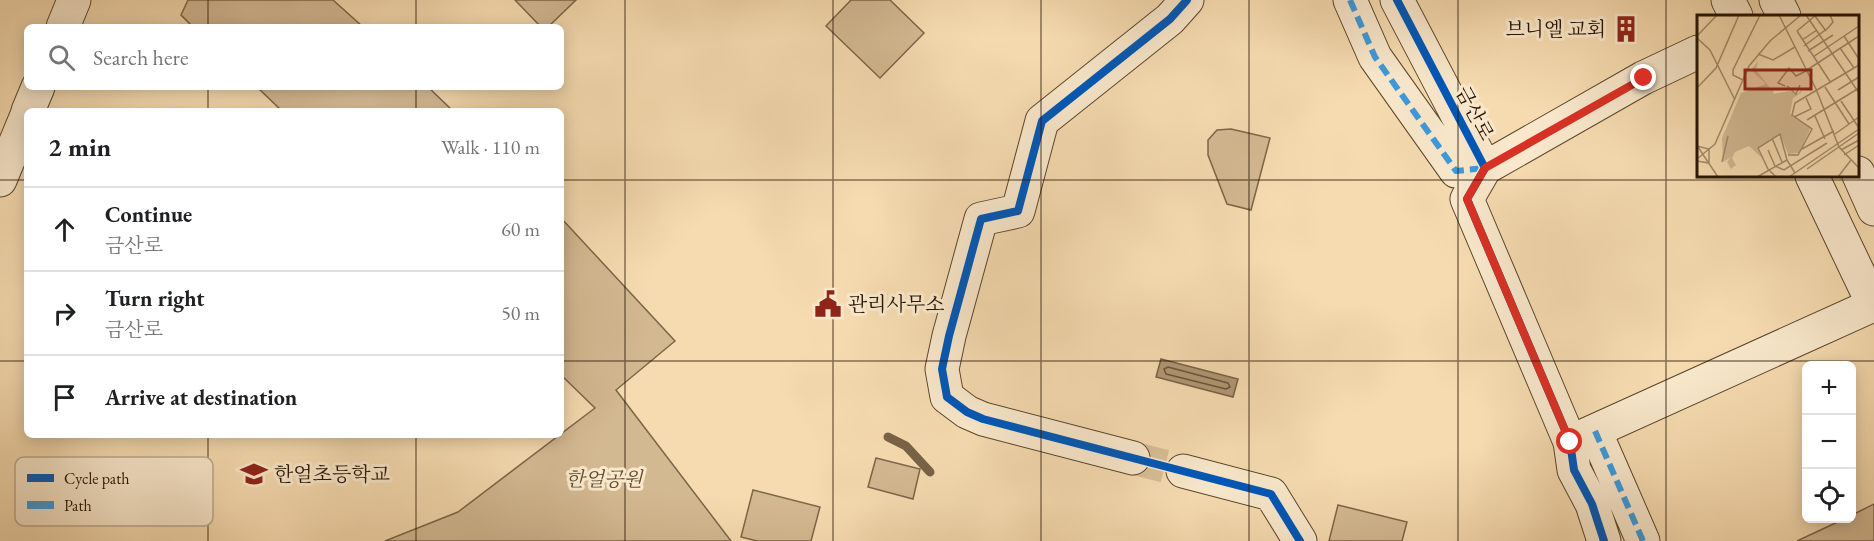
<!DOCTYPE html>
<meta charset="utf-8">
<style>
:root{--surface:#fff;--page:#f6f6f6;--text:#202124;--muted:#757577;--line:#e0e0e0}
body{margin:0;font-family:"EB Garamond","Noto Serif KR",serif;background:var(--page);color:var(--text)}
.controls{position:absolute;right:18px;bottom:18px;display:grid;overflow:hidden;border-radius:9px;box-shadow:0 3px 15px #0003}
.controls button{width:54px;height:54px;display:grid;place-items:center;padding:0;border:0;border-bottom:2px solid var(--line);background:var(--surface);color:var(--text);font:30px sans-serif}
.stop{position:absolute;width:18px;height:18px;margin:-14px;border:4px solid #d93025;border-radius:50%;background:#fff}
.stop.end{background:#d93025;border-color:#fff;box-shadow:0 2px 6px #0008}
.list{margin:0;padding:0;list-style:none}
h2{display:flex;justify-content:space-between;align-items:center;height:78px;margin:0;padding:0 24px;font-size:26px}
h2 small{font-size:20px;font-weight:400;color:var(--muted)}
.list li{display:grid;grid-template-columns:39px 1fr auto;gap:18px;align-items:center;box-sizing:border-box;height:84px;padding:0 24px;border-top:2px solid var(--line)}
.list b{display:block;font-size:22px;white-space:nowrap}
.list p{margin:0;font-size:20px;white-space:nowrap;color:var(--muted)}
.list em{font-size:20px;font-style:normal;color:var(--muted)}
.icon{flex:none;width:33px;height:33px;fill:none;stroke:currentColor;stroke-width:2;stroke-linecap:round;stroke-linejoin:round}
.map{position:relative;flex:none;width:1874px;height:541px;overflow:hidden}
.search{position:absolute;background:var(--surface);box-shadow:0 3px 15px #0003;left:24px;top:24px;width:540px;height:66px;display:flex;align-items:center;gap:15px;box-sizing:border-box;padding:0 21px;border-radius:9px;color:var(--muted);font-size:22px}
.panel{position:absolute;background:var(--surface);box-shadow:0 3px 15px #0003;left:24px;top:108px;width:540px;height:330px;border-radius:9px}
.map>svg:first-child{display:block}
</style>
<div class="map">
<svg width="1874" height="541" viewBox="0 0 1874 541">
<rect width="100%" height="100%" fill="#f6dbb0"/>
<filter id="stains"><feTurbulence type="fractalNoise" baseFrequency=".00333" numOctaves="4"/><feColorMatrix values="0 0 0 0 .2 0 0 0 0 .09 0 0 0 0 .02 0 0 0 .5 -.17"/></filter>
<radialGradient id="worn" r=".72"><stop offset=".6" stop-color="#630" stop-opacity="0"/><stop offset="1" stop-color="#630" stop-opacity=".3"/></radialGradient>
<!-- green -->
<path fill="#d3b992" stroke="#7c6649" stroke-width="1.5" d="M188,0H333L363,27H193L181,15Z
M515,0H576L548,27H541Z
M851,0H890L924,33L880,78L826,26Z
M257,87H428L453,111H282Z
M1231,129L1270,138L1251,210L1227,204L1208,155V140L1217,130Z
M561,218L675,341L616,390L731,541H385L458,512L595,408L561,375Z
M876,458L920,469L913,499L868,487Z
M753,490L820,507L811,541H757L741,537Z
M1874,504V541H1797L1844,519L1852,518V515Z
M1338,505L1407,522L1402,541H1329Z"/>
<!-- water -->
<path fill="#af9774" stroke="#786246" stroke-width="1.5" d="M1161,359L1238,379L1233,397L1156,377Z"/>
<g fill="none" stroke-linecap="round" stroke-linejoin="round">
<!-- shore -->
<path stroke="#6a553a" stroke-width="1.5" d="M1168,367L1228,383L1230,387L1226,389L1166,374L1164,369Z"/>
<!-- stream -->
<path stroke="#786246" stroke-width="9" d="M888,437L906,446L930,472"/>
<!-- minor-tunnel -->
<path stroke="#d7bd96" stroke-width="33" stroke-dasharray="33 16" stroke-linecap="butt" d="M1133,458L1183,471"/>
<defs>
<path id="minor" d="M1350,0L1375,57L1456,171L1485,168L1643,78L1698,52
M1397,0L1485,168L1467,199L1570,442L1574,470L1592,504L1604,541
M1595,431L1643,541
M1570,442L1873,305
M1133,458L983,419L967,412L947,397L942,369L949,336L981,219L1018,211L1042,121L1170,19L1187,0
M1183,471L1271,494L1300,541"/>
<path id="tertiary" d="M1728,0L1736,16
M1776,0L1784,16
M63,27L74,0
M28,111L38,87
M1858,173L1874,209
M1812,176L1874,306
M0,180L27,115"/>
</defs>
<!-- minor casing -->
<use href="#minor" stroke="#5a452c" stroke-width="35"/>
<!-- tertiary casing -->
<use href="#tertiary" stroke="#5a452c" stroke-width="35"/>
<!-- minor -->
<use href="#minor" stroke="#f9e8cc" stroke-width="33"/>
<!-- tertiary -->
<use href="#tertiary" stroke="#f9e8cc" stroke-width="33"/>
<!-- quiet -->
<path stroke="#3c9adc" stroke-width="6" stroke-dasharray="12 6" stroke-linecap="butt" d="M1350,0L1375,57L1456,171L1485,168
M1595,431L1643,541"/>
<defs>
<path id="cycleway" d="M1187,0L1170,19L1042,121L1018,211L981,219L949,336L942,369L947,397L967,412L983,419L1271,494L1300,541
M1397,0L1485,168L1467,199L1570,442L1574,470L1592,504L1604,541"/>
</defs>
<!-- cycleway casing -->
<use href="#cycleway" stroke="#f9e8cc" stroke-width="11"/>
<!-- cycleway -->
<use href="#cycleway" stroke="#0057b8" stroke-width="8"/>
</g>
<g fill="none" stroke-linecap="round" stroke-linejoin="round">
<!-- route -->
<path stroke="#d93025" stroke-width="8" d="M1570,442L1467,199L1485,168L1644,78"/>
</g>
<!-- grid -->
<path fill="none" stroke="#261300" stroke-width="1.5" stroke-opacity="0.55" d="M208,0V27M416,0V27M625,0V541M833,0V541M1041,0V541M1249,0V541M1458,0V541M1666,0V541M208,87V111M416,87V111M0,180H27M561,180H1874M0,361H27M561,361H1874M208,435V541M416,435V541"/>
<!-- icons -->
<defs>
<symbol id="building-bare" viewBox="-9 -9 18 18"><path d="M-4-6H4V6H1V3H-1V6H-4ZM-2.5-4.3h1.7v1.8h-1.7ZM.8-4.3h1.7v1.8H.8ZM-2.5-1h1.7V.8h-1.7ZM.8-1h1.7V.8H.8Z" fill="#8f2418" stroke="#f9e8cc" stroke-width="2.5" paint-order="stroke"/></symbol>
<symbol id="civic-bare" viewBox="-9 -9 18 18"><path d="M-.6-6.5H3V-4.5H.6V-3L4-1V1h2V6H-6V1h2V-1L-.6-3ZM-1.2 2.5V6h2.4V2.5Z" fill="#8f2418" stroke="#f9e8cc" stroke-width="2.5" paint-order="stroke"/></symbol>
<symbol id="school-bare" viewBox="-9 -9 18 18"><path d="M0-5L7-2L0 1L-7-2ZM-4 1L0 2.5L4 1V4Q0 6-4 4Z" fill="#8f2418" stroke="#f9e8cc" stroke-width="2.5" paint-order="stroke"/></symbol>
</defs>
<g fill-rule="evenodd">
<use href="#building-bare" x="1607" y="10" width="38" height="38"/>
<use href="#civic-bare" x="809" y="285" width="38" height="38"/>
<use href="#school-bare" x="235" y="455" width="38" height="38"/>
</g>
<g text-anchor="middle" stroke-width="6" stroke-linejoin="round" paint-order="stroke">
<!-- poi labels -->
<g font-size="20" fill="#261300" stroke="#f9e8cc" text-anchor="start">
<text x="1606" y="36" text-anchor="end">브니엘 교회</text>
<text x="848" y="311">관리사무소</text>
<text x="274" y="481">한얼초등학교</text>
</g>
<!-- street labels -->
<g font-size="20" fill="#261300" stroke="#f9e8cc">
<text transform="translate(1475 113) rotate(62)" y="7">금산로</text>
</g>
<!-- park labels -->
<g font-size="20" font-style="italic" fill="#634d33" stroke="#f9e8cc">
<text x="604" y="486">한얼공원</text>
</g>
</g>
<!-- overview -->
<g transform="translate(1697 15)">
<rect width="162" height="162" fill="#f6dbb0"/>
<path d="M61,46L59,55L73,73H77L76,79L93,76L101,79L105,74L104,78L96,83L93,99L114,112L102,138L91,139L83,118L60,133L65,143L52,131L38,137L35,143L39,150L34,154L30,147L34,142L26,147L25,123L44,78L69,69L54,55Z" fill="#d3b992"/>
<path fill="none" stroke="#a38b6a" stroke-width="1.5" d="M82,0L119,74L142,132L162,153M109,0L162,78M118,1L129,16M100,16L134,68M100,16L119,0M0,21L20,0M147,21L162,44M0,23L13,35L38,85M105,25L120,15M107,31L131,13L136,7L133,0M143,33L157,53M111,36L136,20M61,39L76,45L98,32M116,42L162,11M110,55L162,21M46,65L36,60V55L63,0M88,71L81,68L92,53L99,61L109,56M90,71L99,79L103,70M128,72L152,109M0,73L19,53L42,0M141,75L162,62M144,86L162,113M118,101L128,124M97,102L114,94L109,83M110,105L162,73M138,119L162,102M75,123L85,147M0,131L12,134V148L0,146M1,132L21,162M105,134L137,116M71,135L78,151L87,155L130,128M144,135L162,125M91,140H101L115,114L95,100L98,88L162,50M147,140L162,130M0,144L18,129L52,51L73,26L104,0M25,147L31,121M110,154L162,118M60,162L90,145M79,162L71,154L61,133L83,119L90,145L98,158M92,162L162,114M141,162L154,145"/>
<path fill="#8f2418" fill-opacity="0.15" stroke="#8f2418" stroke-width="3" d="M48,55H114V74H48Z"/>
<rect width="162" height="162" fill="none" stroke="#261300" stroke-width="3"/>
</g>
<!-- legend -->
<rect x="15" y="457" width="198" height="69" rx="9" fill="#f9e8cc" stroke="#baa88f" stroke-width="1.5"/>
<rect x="27" y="474" width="27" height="8" fill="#0057b8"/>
<rect x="27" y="501" width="27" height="8" fill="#3c9adc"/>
<g font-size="16" fill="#261300">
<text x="64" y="484">Cycle path</text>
<text x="64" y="511">Path</text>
</g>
<rect width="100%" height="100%" filter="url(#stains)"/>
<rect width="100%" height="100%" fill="url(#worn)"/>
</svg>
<div class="controls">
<button>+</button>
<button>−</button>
<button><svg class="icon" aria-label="locate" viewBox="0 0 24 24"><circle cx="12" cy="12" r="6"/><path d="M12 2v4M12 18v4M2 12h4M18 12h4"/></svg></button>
</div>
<div class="stop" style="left:1570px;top:442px"></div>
<div class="stop end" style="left:1644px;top:78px"></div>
<div class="search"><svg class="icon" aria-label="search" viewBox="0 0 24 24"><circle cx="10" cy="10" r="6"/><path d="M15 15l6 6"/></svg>Search here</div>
<section class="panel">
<h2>2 min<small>Walk · 110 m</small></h2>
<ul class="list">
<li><svg class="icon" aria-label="ahead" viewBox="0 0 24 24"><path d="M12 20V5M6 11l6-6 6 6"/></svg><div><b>Continue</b><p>금산로</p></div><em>60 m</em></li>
<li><svg class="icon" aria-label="right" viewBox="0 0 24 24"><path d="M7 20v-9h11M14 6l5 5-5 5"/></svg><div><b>Turn right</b><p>금산로</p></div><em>50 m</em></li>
<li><svg class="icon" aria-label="arrive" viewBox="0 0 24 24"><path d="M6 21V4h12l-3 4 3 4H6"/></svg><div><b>Arrive at destination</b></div></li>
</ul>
</section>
</div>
